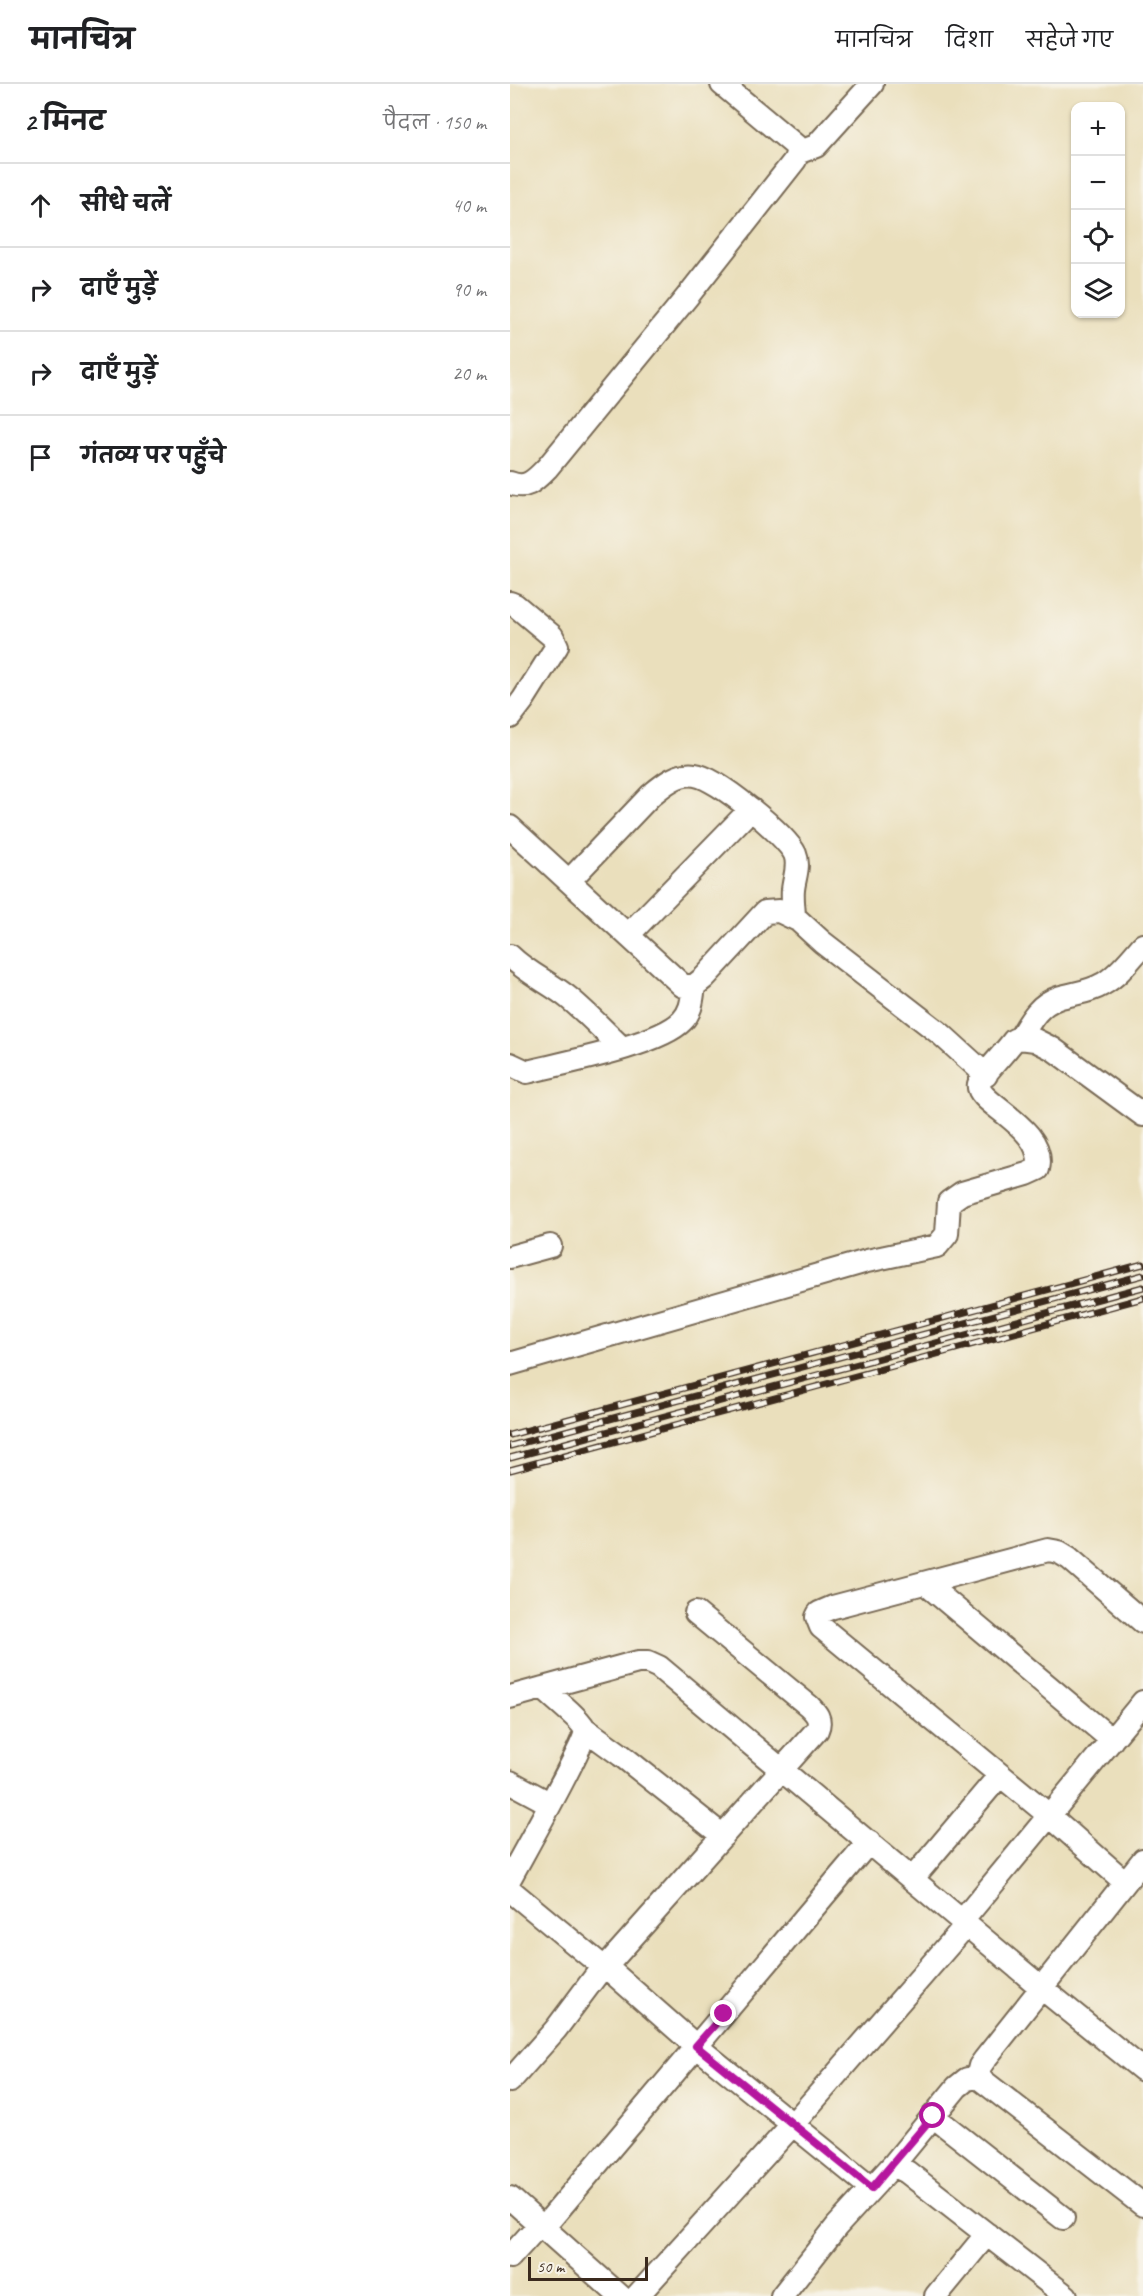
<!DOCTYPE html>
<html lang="hi">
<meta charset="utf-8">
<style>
:root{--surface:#fff;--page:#f2f2f2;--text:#202124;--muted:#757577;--line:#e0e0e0}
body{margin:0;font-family:Caveat,"Playpen Sans Deva",sans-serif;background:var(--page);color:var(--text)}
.controls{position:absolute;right:18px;top:18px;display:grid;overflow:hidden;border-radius:12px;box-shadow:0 2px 4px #0004}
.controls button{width:54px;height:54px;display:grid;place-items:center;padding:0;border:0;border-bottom:2px solid var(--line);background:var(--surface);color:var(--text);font:30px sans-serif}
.scale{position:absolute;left:18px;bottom:15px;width:120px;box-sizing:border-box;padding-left:6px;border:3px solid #3b2a1e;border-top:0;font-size:16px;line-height:21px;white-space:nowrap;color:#3b2a1e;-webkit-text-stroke:4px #f7f3e8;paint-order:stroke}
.stop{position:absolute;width:18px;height:18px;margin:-14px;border:4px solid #b5179e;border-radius:50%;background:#fff}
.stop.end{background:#b5179e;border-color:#fff;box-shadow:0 2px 6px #0008}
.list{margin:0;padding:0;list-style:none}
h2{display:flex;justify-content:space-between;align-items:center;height:78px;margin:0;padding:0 24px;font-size:26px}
h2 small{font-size:20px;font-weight:400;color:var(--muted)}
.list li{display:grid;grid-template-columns:39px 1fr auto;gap:18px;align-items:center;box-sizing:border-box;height:84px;padding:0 24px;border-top:2px solid var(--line)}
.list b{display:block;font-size:22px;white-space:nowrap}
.list em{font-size:20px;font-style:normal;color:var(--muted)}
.icon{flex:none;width:33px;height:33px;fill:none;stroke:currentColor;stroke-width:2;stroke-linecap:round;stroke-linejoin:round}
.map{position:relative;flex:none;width:633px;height:2212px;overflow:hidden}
header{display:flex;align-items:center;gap:36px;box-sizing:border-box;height:84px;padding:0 30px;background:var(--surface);border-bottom:2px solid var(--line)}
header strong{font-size:28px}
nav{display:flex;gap:33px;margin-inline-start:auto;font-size:21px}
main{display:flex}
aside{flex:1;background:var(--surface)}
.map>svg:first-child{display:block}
</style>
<header>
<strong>मानचित्र</strong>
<nav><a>मानचित्र</a><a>दिशा</a><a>सहेजे गए</a></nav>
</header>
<main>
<aside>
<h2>2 मिनट<small>पैदल · 150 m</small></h2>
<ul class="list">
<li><svg class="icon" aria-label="ahead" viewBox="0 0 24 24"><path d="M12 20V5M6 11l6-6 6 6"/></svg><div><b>सीधे चलें</b></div><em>40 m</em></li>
<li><svg class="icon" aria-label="right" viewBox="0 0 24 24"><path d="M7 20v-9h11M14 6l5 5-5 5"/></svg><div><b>दाएँ मुड़ें</b></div><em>90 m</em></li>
<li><svg class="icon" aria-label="right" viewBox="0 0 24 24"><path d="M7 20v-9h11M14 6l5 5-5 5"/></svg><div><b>दाएँ मुड़ें</b></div><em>20 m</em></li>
<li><svg class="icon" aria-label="arrive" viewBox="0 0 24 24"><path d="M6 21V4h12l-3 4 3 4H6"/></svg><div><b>गंतव्य पर पहुँचे</b></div></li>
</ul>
</aside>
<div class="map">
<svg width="633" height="2212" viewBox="0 0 633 2212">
<rect width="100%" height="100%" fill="#f7f3e8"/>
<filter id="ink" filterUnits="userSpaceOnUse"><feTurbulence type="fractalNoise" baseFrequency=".0167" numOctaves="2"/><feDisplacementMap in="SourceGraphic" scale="12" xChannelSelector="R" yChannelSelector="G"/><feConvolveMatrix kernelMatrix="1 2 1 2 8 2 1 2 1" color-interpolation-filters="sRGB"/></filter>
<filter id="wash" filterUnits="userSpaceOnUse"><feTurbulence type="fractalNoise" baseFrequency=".008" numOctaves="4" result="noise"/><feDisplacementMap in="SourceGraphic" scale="24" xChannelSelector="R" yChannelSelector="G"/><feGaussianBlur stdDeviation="1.35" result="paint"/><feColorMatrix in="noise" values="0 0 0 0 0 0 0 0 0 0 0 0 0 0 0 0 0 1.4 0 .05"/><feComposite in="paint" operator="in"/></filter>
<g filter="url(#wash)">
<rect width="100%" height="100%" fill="#eadfbc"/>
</g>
<g filter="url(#ink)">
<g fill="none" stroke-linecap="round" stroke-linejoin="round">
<defs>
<path id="minor" d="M287,69L306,62L362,0
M0,399C17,406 25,396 37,384L177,213L285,76L287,69L286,62L212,0
M0,519L5,521L42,552L47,562L13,616L0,633
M0,743L173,902H184L194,894L255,828L269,827L288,836L312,858L432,951L476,991
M59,797L141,711C153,701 168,688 185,691C206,693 276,751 285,770C290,782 284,794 283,806C282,815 284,825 284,834
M118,851L241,725
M0,872C18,890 41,899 60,915C78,930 94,947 111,963
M510,954C520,937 529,920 548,914C564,909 578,909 593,900C609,891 621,874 633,861
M0,980L17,988C53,979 149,961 172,937C182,927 182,915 184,902
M0,1173L40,1162
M0,1280L357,1177L427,1162L437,1150L439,1118L452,1109L517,1090L528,1085C538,1043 464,1019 469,1000C471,993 498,965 504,956L510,954L525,956L543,965L633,1031
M415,1499L602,1656
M0,1613L128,1578H138L149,1583L533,1905L633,1986
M75,1645L111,1671L213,1752
M0,1698L39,1719
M633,1776L475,1975L470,1982L468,1990L473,1997L633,2121
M0,1794C10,1775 77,1657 75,1646C73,1637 41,1612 33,1604
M403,1794L490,1691
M615,1798L540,1732L311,1543L307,1533L309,1529L323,1523L538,1466L549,1468L559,1474L633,1538
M0,1806L87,1878L94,1881L100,1878L307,1646C312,1635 306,1629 299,1622L186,1529
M453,1836L633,1618
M0,1997L46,1945L94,1881L186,1962L361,2104
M423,2032L553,2134
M383,2081L447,2003L457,1995L470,1993
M0,2114L110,2212
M33,2144L359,1758
M0,2173L29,2141
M127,2212L283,2040L457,1840
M272,2212L327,2142L383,2081L397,2088L556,2212
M426,2212L477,2150"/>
</defs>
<!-- minor casing -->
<use href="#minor" stroke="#786955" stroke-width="26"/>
<!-- minor -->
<use href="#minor" stroke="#fff" stroke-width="22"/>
<defs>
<path id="rail" d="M0,1351L633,1180
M0,1362L633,1191
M0,1374L633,1203
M0,1386L633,1214"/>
</defs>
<!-- rail casing -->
<use href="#rail" stroke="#3b2a1e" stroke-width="7"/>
<!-- rail -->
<use href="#rail" stroke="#f7f3e8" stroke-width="4.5" stroke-dasharray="14" stroke-linecap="butt"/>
</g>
</g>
<g fill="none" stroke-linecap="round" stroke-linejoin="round" filter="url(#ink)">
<!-- route -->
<path stroke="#b5179e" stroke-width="8" d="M214,1930L186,1962L362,2104L423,2032"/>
</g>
</svg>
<div class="controls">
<button>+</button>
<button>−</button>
<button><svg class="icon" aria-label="locate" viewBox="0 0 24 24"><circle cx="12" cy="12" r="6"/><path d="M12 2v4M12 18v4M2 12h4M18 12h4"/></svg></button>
<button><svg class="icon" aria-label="layers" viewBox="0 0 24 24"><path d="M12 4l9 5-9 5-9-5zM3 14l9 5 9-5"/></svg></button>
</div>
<div class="scale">50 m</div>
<div class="stop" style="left:423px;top:2032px"></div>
<div class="stop end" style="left:214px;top:1930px"></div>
</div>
</main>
